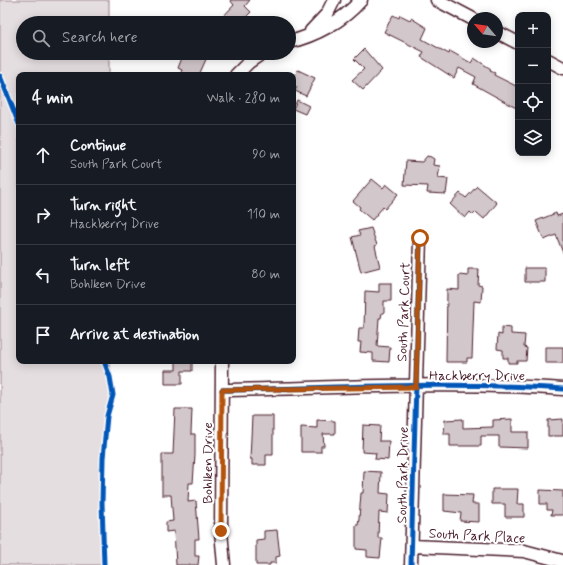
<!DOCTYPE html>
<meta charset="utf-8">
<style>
:root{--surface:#171b24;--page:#242831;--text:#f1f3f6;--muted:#9ea1a6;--line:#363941}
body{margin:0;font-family:Mynerve,sans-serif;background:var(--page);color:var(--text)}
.controls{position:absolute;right:12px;top:12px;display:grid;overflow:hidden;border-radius:8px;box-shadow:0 2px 10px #0003}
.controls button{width:36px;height:36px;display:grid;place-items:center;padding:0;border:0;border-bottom:1px solid var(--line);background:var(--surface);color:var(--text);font:20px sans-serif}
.compass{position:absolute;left:467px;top:12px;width:36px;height:36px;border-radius:50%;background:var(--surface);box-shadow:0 2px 10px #0003;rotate:299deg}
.stop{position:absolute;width:12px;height:12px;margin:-9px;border:3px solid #b45309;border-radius:50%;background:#fff}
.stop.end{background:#b45309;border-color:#fff;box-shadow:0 1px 4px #0008}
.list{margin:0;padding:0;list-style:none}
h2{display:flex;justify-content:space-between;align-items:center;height:52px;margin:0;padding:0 16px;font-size:17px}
h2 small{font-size:13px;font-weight:400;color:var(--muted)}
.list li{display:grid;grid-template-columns:26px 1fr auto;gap:12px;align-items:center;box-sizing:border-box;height:60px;padding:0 16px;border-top:1px solid var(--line)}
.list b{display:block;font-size:15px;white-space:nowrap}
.list p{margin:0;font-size:13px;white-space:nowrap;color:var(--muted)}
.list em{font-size:13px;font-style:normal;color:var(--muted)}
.icon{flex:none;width:22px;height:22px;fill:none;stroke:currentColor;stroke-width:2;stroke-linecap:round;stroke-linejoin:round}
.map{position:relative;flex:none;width:563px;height:565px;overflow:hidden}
.search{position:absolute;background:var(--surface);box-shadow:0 2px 10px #0003;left:16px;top:16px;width:280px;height:44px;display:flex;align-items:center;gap:10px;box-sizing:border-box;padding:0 14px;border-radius:22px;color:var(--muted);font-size:15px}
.panel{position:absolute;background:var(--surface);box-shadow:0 2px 10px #0003;left:16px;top:72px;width:280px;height:292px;border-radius:8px}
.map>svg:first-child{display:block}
</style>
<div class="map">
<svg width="563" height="565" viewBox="0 0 563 565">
<rect width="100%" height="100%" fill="#fff"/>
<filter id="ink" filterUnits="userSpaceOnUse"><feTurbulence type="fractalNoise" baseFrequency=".025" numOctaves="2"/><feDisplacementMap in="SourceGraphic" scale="8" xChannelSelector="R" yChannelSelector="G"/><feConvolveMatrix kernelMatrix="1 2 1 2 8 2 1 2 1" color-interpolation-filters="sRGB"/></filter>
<g filter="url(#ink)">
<!-- green -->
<path fill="#e5dee0" stroke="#987e86" d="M0,0H109V23H23V53H109V75H19V361H110L113,395L107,416L102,503L104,565H0Z"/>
<!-- building -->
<path fill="#d2c7cb" stroke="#4a1f2b" d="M230,0H250L245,6L251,12L240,23H217L234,5Z
M393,15L399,18L400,15L410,20L411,18L427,28L422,39L449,54L450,51L471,63L474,58L491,69L490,71L495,73L494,75L518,87V109L473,84L476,77L459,68L454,78L421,57L424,52L384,32Z
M364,49L382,70L363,90L352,80L364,69L354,59Z
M184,53H197L207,57L199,75H180L182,70L178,68Z
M298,70L315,78L306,96L295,91L297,87L293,85V80Z
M297,100L309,106L305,114L293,109Z
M427,156L431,157L434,159L433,165L440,166L438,178L448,179L446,194L427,193L428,186L404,185L406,161L422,162Z
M372,179L383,188L386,184L398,194L385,209L383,207L372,220L359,209L360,207L353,201Z
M477,186L497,203L484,219L476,212L473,215L470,212L465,218L450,204L460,193L466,198Z
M556,213L557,216L563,214V253L556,235L544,240L536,221Z
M371,228L377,245L375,246L380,267L361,272L352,237L360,235L358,231Z
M525,268H545V282H525Z
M468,269H479L478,285L482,286L481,302L474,301L472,358H467V362H446L447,289L459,290V275L468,276Z
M379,283H391V301H384V313H382L381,318H379L377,346L390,347L389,362L373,361V353L360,352L361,342H358L359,328H364L365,291L379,292Z
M502,327L511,328V334L525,335L524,347L527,348L526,361H517V363H508V358H503V350L497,349L498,334L502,335Z
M545,347H563V363H545Z
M176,361H192V371H182V384H165V370H176Z
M175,409H192L191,434H195V455L193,483H189L188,502L196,501L199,539H195V556H199L198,565H176L174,531L166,532V522L173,521L171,495H162V454H173Z
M252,416H273V455H266V465H252V459H250Z
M463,419V428L493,427V420L512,419V432H528V448L499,447V436H481V446H450V434H444L445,420Z
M563,419V436H548V420Z
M317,420L335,421V434H323L324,446H321V452H301V427L317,428Z
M363,425L380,426L379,441H389L388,460L375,459L376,453L362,452Z
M364,471L381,472L380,493L389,494L388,513L379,512L378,538H382L380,558L367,557V550L356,549V525H358L359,519L361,493H363Z
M492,489H518L517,504H524V517H505V504H492Z
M540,490L563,491V515H551L552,510H547V504H540Z
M444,494L473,495L472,504H479V522L460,521L461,513L444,511Z
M277,530L280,556L276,557V563H270V565H256V540L264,539V531Z"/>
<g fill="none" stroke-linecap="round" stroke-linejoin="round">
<defs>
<path id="minor" d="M437,0L473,19
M311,31L327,14L334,0
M497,32L518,43
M289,42C315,36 343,21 361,0
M548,60L563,68
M236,75L249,62L262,53
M222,361L221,531L224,565
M222,390C335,388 450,381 563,389
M412,546L524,551L562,561
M411,565L420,238"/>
</defs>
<!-- minor casing -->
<use href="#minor" stroke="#4a1f2b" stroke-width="15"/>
<!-- minor -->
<use href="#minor" stroke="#fff" stroke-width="12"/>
<defs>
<path id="cycleway" d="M0,76L19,124
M222,390C335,388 450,381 563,389
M104,565L102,503L103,458L107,416L113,395L110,377L104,361
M411,565L420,238"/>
</defs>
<!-- cycleway casing -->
<use href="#cycleway" stroke="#fff" stroke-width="8"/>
<!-- cycleway -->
<use href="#cycleway" stroke="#0057b8" stroke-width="5"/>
</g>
</g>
<g fill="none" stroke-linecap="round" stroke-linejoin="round" filter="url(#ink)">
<!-- route -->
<path stroke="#b45309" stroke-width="5" d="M221,531L222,390L416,387L420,238"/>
</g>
<g text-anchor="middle" stroke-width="4" stroke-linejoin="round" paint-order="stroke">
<!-- street labels -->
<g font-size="14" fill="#4a1f2b" stroke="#fff">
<text transform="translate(403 312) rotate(-88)" y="5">South Park Court</text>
<text x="477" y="380">Hackberry Drive</text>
<text transform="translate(207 463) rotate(-90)" y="5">Bohlken Drive</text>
<text transform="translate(402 475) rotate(-89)" y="5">South Park Drive</text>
<text transform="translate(477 535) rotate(3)" y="5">South Park Place</text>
</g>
</g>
</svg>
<div class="controls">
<button>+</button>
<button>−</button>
<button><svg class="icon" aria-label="locate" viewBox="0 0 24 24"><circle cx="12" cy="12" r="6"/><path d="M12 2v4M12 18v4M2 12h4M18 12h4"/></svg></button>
<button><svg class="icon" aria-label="layers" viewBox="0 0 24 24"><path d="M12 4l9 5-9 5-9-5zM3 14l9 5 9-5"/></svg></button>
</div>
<svg class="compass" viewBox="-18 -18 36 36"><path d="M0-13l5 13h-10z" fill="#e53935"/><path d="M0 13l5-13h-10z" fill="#9ea1a6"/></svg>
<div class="stop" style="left:420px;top:238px"></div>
<div class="stop end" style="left:221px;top:531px"></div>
<div class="search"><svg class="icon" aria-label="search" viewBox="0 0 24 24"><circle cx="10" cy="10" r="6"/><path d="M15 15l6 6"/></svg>Search here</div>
<section class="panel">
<h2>4 min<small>Walk · 280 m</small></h2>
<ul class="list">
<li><svg class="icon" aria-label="ahead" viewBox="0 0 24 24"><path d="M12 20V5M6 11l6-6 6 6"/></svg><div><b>Continue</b><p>South Park Court</p></div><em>90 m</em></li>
<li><svg class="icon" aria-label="right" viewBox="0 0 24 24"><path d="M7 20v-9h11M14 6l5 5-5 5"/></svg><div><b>Turn right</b><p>Hackberry Drive</p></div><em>110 m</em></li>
<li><svg class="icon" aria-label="left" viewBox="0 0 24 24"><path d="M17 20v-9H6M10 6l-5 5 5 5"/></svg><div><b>Turn left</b><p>Bohlken Drive</p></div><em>80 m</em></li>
<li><svg class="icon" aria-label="arrive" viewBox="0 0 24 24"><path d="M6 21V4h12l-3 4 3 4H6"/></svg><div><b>Arrive at destination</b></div></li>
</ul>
</section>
</div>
